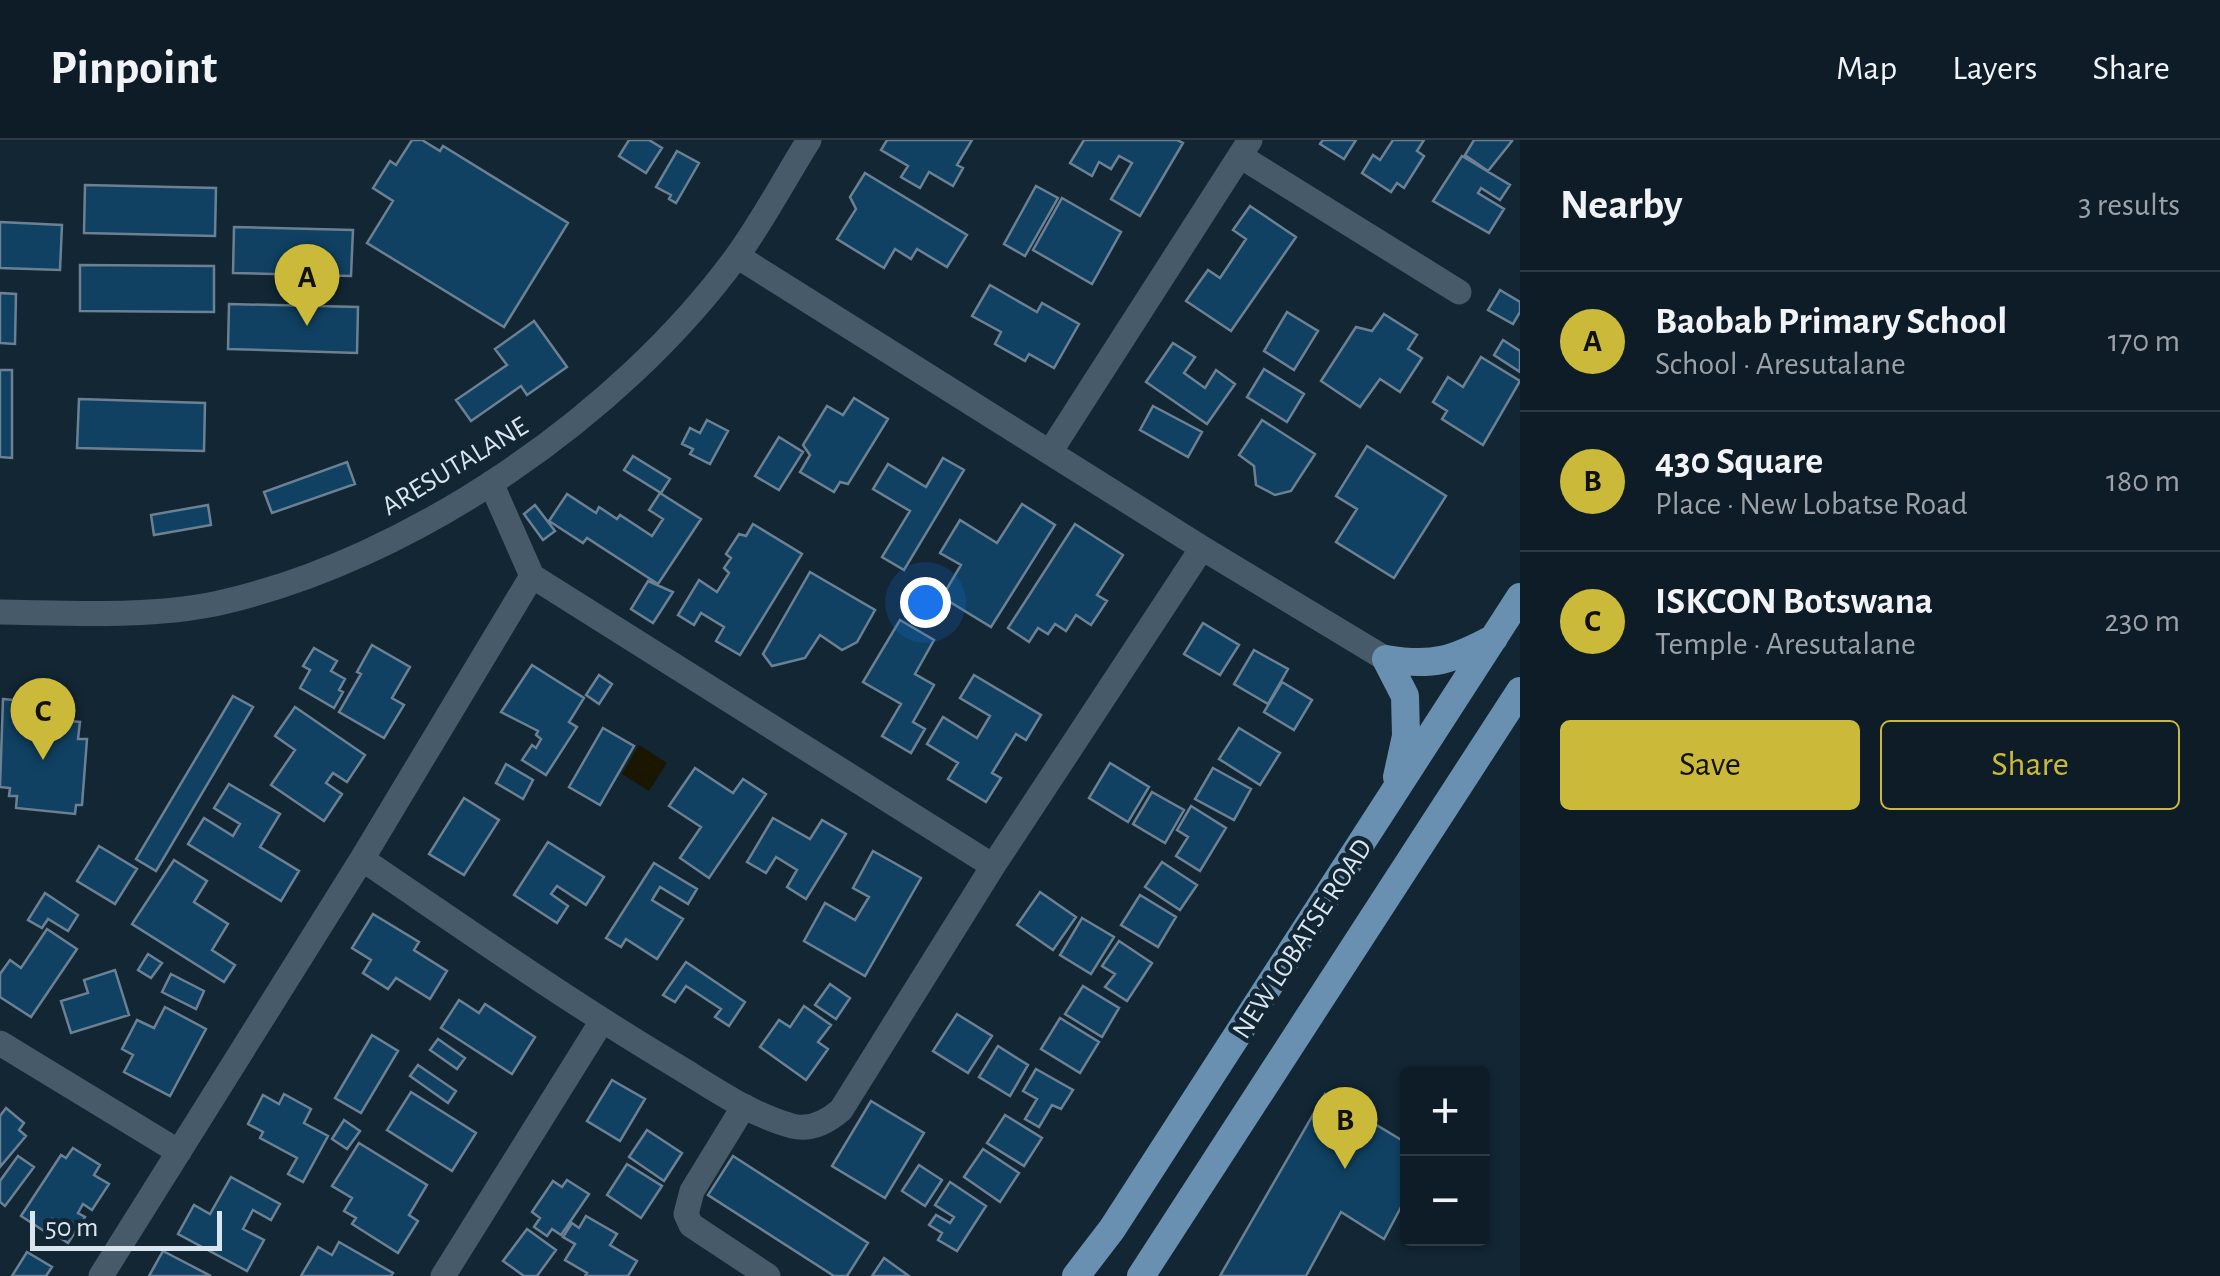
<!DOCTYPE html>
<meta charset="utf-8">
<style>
:root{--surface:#0e1c27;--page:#1c2933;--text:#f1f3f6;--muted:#9ba1a7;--line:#2e3a44;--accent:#cbba39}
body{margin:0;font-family:"Alegreya Sans",sans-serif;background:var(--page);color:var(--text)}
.controls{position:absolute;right:30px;bottom:30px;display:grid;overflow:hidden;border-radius:10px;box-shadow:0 2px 8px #0004}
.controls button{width:90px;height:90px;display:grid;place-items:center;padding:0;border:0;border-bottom:2px solid var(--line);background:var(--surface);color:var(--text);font:50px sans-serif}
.scale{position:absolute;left:30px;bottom:25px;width:192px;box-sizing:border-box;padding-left:10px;border:5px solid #d9e5ef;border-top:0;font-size:28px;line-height:35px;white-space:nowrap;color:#d9e5ef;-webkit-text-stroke:8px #122634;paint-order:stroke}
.you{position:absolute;left:925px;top:462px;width:35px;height:35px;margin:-25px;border:8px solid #fff;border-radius:50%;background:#1a73e8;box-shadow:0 0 0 15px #1a73e833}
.badge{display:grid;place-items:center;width:65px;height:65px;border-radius:50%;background:var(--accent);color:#111;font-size:32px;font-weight:700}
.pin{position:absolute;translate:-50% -82px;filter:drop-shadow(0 2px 5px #0008)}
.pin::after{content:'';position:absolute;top:52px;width:35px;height:30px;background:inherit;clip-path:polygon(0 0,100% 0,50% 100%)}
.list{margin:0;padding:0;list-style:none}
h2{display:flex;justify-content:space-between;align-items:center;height:130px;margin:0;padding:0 40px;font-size:42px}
h2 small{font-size:32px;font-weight:400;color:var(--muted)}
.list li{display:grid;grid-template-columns:65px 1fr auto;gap:30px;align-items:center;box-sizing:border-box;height:140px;padding:0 40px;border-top:2px solid var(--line)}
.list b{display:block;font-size:38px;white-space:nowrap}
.list p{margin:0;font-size:32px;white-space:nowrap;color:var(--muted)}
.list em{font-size:32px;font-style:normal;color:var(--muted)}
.actions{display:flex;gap:20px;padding:30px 40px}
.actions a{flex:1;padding:22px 0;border:2px solid var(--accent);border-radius:10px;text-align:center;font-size:35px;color:var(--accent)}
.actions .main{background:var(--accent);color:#111}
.map{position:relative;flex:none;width:1520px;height:1136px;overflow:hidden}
header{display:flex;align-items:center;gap:60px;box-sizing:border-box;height:140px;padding:0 50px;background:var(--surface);border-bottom:2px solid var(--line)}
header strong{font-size:48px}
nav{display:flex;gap:55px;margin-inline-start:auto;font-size:35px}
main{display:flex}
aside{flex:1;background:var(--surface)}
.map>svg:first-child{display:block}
</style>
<header>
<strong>Pinpoint</strong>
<nav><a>Map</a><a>Layers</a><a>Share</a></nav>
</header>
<main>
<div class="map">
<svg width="1520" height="1136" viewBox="0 0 1520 1136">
<rect width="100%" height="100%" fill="#122634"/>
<!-- water -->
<path fill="#1a1600" d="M639,605L667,623L649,651L622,634Z"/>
<!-- building -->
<path fill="#104162" stroke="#6b8193" stroke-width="2.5" d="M412,0H422L440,11L443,6L568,83L504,187L367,103L393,61L373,48L390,21L396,25Z
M629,0H649L662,8L646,33L619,16Z
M887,0H972L957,25L963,28L953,46L929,32L920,48L901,37L908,26L881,10Z
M1084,0H1177L1183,3L1140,76L1111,59L1132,23L1119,16L1111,29L1099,22L1092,36L1070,23Z
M1323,0H1356L1344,19L1320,4Z
M1393,0H1424L1417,11L1424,16L1404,48L1397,43L1391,52L1362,33L1373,15L1380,20Z
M1474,0H1510L1512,1L1488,31L1465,15Z
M677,11L699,23L676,63L669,59L671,55L656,47Z
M1462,16L1510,45L1500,60L1481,48L1478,53L1504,69L1489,93L1433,61Z
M865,33L967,95L947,127L917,109L911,119L895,109L884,128L837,99L856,69L850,57Z
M85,45L216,48L215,96L84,93Z
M1036,46L1058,58L1025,116L1004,104Z
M1062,58L1121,92L1092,144L1033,110Z
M1250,66L1296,97L1231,191L1186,161L1208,130L1220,138L1246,99L1233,90Z
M0,82L62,85L60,130L0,128Z
M234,87L353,90L351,136L233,133Z
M80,125L214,126V172L80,171Z
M990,145L1037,172L1042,163L1079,184L1054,228L1029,214L1025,221L995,204L1001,192L972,176Z
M1500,150L1520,162V172L1513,184L1488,170Z
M0,153L16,154L15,204L0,203Z
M229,164L358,167L357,213L228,209Z
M1287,172L1318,191L1294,230L1264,211Z
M1384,174L1417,195L1408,209L1422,218L1400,252L1380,239L1360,267L1321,241L1356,187L1372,191Z
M534,181L567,227L527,255L521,246L471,281L456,260L507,225L495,209Z
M1503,200L1520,211V232L1494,215Z
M1173,203L1195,217L1184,233L1205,248L1216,230L1235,244L1207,284L1146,242Z
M1481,217L1520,241L1483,305L1442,279L1447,271L1433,262L1448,237L1463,247Z
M1264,229L1304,254L1287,282L1247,257Z
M0,230H12V318L0,317Z
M854,258L888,279L848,344L840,342L834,352L800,332L810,315L803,305L827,266L843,275Z
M79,259L205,263L204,311L77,308Z
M1153,266L1202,292L1188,317L1140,290Z
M707,280L728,291L710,324L690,314L693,309L682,304L690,288L700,293Z
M1262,280L1315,314L1291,351L1275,355L1256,345L1254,326L1239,315Z
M779,297L803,312L779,350L755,336Z
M1367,306L1446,356L1394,438L1336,402L1357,369L1336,356Z
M633,316L670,339L661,353L624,330Z
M943,318L964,330L904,430L882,417L910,371L873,349L888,324L926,347Z
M347,322L355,344L272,373L264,352Z
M660,353L701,379L658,444L587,398L583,403L549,381L567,354L596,373L599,367L617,379L620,375L652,396L663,379L649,370Z
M1022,364L1055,385L991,487L942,457L961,425L940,413L960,380L997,403Z
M208,365L211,385L154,395L151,375Z
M535,365L555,391L543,400L524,374Z
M753,384L802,414L740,515L716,501L724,487L701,473L694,485L678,475L699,440L717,452L729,433L724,428L731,418L726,414L739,394L746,396Z
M1075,384L1123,415L1097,455L1107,461L1091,485L1076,475L1066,491L1055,484L1048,494L1038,488L1029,502L1008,488Z
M810,432L875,470L857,502L842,510L820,495L805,518L772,526L763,514Z
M648,441L673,452L653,483L631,469Z
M900,480L934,500L915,534L934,545L913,582L925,589L911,613L882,596L901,564L863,542Z
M1203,483L1239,505L1220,535L1184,514Z
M372,505L410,527L392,558L404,565L384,598L339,572L361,534L357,532Z
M314,508L337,521L331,531L345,539L339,550L343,552L334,568L300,548L310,530L303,526Z
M1254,510L1288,529L1268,564L1234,544Z
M532,525L584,558L569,582L577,587L546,635L522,620L532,605L536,608L541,599L536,595L538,591L501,572Z
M599,535L612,544L599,564L586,555Z
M974,535L1041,575L1026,600L1016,594L992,633L1001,638L986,662L948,639L958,623L927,604L943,577L977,598L990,576L960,558Z
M1282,542L1312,560L1294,590L1264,572Z
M233,556L253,567L156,731L136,719Z
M3,559L24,561L22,584H27L29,565L49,567L47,588L57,589L58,580L80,582L78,599H87L82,665H76L75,674L16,668L17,656H9L10,648L0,647Z
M295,567L365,615L347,642L333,633L326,643L342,654L324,681L271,645L295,610L275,596Z
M603,588L634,606L600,665L569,647Z
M1239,588L1280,613L1260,645L1219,619Z
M1110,623L1149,647L1128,682L1089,658Z
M506,624L533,640L523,659L496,643Z
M695,628L733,653L743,639L766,654L709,738L680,718L701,687L669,666Z
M1213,628L1251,649L1234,680L1195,659Z
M229,644L280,674L260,707L299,731L281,761L188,704L204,678L233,696L240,684L214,668Z
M1152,652L1184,670L1165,703L1133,684Z
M464,658L499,680L464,735L429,714Z
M1191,666L1226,688L1200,731L1176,716L1188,697L1177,690Z
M773,678L810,699L822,680L846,694L806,759L787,747L797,730L776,717L766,733L747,722Z
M548,702L604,737L586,765L557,746L551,754L568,766L557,783L514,755Z
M99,706L137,729L115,764L77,741Z
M873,711L921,738L865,836L804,801L825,763L855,780L869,757L853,748Z
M174,720L207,741L194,762L228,784L212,810L235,825L224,842L132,784Z
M1162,722L1197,745L1180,770L1145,747Z
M654,723L697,749L688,764L660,747L652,760L683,779L657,819L626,799L621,807L606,798Z
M1040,752L1076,777L1053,810L1017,785Z
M45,753L78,775L68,791L48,779L42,788L28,780Z
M1140,755L1176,777L1158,807L1121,785Z
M373,774L419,802L414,810L447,831L430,859L396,838L388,849L363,833L371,820L352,808Z
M1082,778L1114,797L1091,834L1060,815Z
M47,789L77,809L31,877L0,857V834L10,820L21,828Z
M1119,801L1152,823L1127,861L1105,847L1115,834L1102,826Z
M148,814L162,823L151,838L138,830Z
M686,822L745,862L729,886L715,877L721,869L686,846L675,862L663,855Z
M115,830L129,875L71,893L61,861L88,853L84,840Z
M171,834L204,851L196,869L162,852Z
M830,844L850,858L836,879L815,865Z
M1083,846L1119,868L1102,897L1065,874Z
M459,860L479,873L485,864L535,897L512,934L441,888Z
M804,866L831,885L818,902L828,909L806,940L760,907L779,880L790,887Z
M165,867L206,889L170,956L124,932L133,915L122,909L137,880L154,888Z
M957,874L992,896L968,933L933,911Z
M1060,878L1099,902L1080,933L1041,909Z
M372,895L398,911L361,973L335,958Z
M438,899L465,918L457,929L430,910Z
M998,906L1028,925L1010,956L979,937Z
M418,925L456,951L448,963L410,936Z
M1036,929L1073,950L1061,969L1052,965L1039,987L1025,979L1037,959L1023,951Z
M612,940L645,959L620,1001L587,981Z
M411,952L476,993L452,1031L387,990Z
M284,954L311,969L304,983L328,996L303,1042L288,1034L297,1018L260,998L263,992L248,984L263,955L279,964Z
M1325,954L1408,1004V1054L1384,1099L1341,1072L1306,1136H1220Z
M871,961L924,993L885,1058L832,1026Z
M6,968L24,983L19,990L26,996L0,1027V976Z
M1005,975L1042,998L1024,1026L987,1003Z
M344,980L360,991L347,1009L332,999Z
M647,990L682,1013L664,1041L629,1017Z
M359,1003L427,1045L409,1075L418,1081L398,1113L352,1084L356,1078L344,1071L352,1058L332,1046Z
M73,1008L100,1025L94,1035L109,1044L92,1070L83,1064L78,1073L85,1077L68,1103L51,1092L57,1082L52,1079L44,1091L21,1076L61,1015L66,1018Z
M983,1009L1019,1033L1000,1062L964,1037Z
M18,1016L34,1027L5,1066L0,1062V1041Z
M733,1016L868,1103L847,1136H834L708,1055Z
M627,1024L662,1046L641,1078L607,1055Z
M919,1025L942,1040L925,1066L902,1051Z
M231,1037L280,1064L271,1080L253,1070L243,1089L264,1100L247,1131L178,1094L194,1065L210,1074Z
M567,1040L589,1054L561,1095L552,1089L547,1096L534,1087L540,1078L532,1072L553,1041L562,1047Z
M950,1042L986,1066L957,1111L938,1100L942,1093L929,1085L936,1075L950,1083L954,1077L935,1065Z
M586,1076L617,1094L610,1105L637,1121L628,1136H585L587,1133L565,1120L575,1104L563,1097L572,1083L579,1088Z
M527,1089L556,1110L537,1136H524L503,1121Z
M339,1102L393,1133L391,1136H301L318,1107L332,1115Z
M163,1111L211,1136H149Z
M27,1112L52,1127L46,1136H12Z
M884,1118L909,1136H872Z"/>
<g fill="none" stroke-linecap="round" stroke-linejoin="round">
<!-- minor -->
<path stroke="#475a6a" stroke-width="25" d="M1240,16L1459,152
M737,116L1202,408L1386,519
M1050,312L1250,0
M491,343L532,436L993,726
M0,472C71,473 149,478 219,463C411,420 621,275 737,116C764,79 785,38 809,0
M362,719C464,788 565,859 670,922C709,945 748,974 792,986C811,991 827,982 841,970L993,726L1202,408
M0,903L179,1012
M744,966L692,1051L686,1074L691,1085L768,1136
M101,1136L362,719L532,436
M443,1136L602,881"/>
<!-- primary -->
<path stroke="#6990b0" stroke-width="28" d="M1386,519L1405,556L1406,596L1397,637
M1386,519C1433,527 1453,520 1494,498
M1076,1136L1112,1089L1520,457
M1141,1136L1520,551"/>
</g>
<g text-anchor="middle" stroke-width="9" stroke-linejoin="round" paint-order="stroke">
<!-- street labels -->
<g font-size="28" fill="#d9e5ef" stroke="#122634">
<text transform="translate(454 325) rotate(-31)" y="10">ARESUTALANE</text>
<text transform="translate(1301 798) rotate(-57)" y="10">NEW LOBATSE ROAD</text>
</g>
</g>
</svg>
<div class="controls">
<button>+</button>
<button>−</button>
</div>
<div class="scale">50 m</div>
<div class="you"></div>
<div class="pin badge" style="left:307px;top:186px">A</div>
<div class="pin badge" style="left:1345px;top:1029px">B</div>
<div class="pin badge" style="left:43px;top:620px">C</div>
</div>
<aside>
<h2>Nearby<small>3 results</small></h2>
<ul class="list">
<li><span class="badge">A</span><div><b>Baobab Primary School</b><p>School · Aresutalane</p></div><em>170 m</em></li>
<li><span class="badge">B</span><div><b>430 Square</b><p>Place · New Lobatse Road</p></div><em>180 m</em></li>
<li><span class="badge">C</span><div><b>ISKCON Botswana</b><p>Temple · Aresutalane</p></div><em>230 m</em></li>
</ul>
<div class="actions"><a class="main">Save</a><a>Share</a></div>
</aside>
</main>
